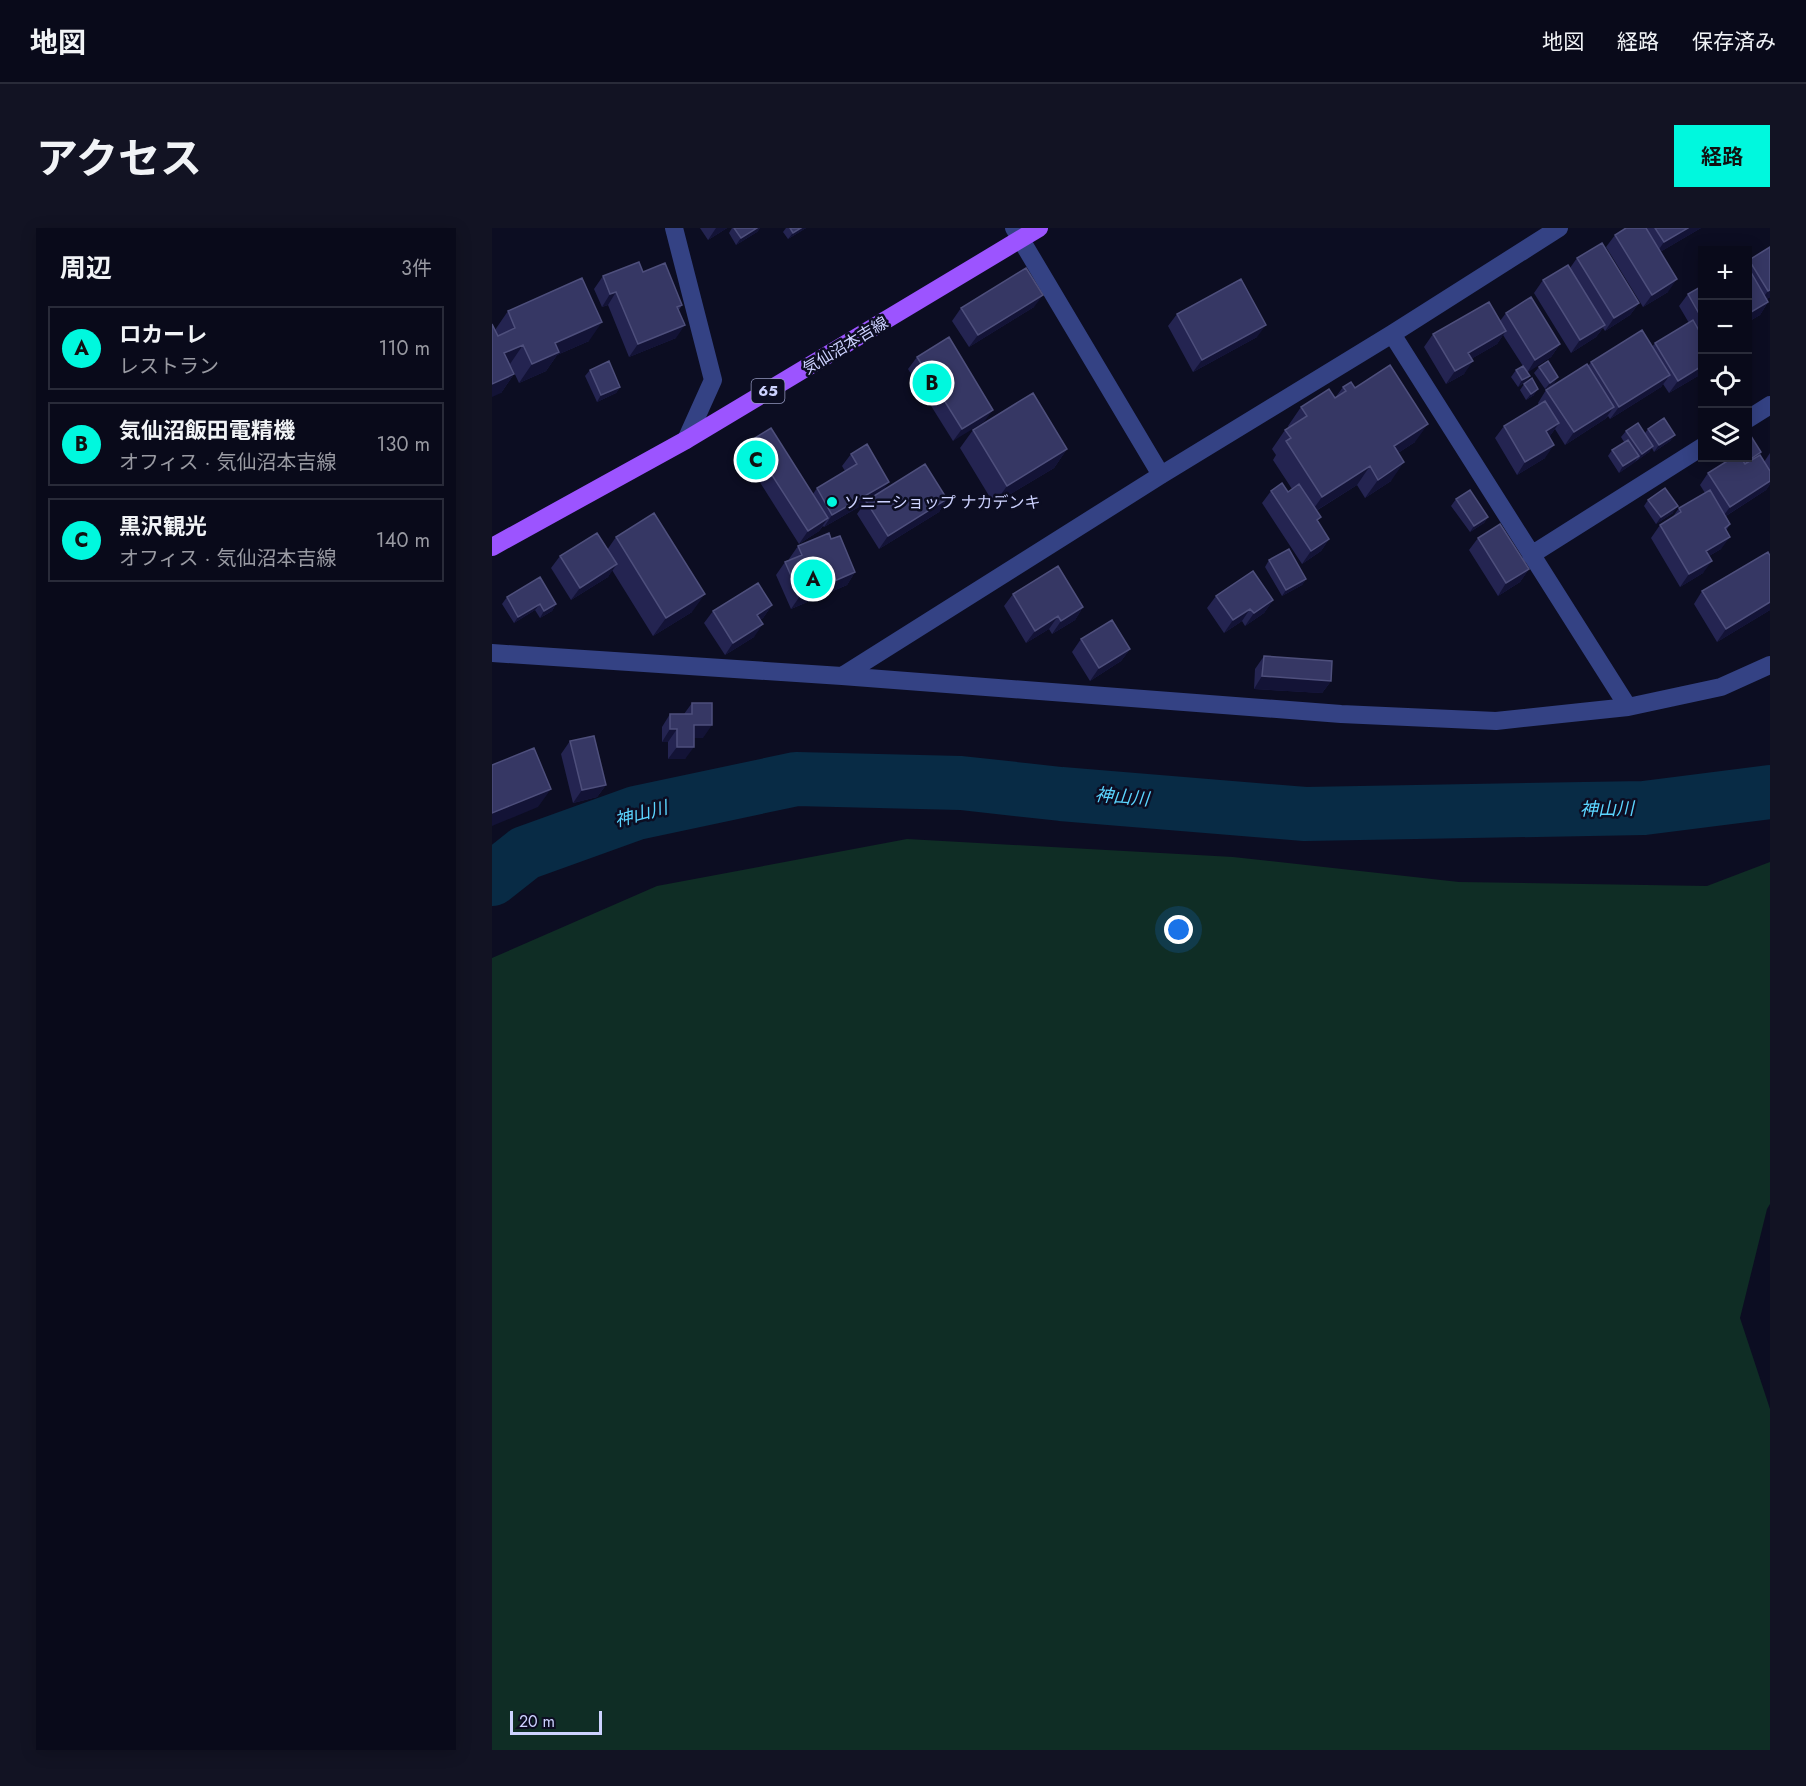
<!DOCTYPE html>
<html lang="ja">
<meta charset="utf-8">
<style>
:root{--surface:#090a1a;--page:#121323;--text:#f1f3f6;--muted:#999aa2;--line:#292b39;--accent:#00f8de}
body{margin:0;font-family:Jost,"Noto Sans JP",sans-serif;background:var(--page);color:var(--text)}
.controls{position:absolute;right:18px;top:18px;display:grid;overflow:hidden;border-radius:0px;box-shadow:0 3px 15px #0003}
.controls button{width:54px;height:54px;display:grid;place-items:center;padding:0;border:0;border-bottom:2px solid var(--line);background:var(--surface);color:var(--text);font:30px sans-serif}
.scale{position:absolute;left:18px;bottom:15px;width:92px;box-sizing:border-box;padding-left:6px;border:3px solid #cdd2ff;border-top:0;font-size:16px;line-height:21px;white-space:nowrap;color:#cdd2ff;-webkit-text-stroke:4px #0c0d22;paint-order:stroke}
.you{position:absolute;left:687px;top:702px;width:21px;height:21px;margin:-15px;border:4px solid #fff;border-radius:50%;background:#1a73e8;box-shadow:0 0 0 9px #1a73e833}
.badge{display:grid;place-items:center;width:39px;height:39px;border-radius:50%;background:var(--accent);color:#111;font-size:20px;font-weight:700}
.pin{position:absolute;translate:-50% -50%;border:3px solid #fff;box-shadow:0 2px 6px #0006}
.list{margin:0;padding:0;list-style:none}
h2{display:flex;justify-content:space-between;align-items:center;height:78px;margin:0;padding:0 24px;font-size:26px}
h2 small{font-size:20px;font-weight:400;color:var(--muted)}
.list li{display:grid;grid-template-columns:39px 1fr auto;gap:18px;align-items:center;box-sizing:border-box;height:84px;margin:0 12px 12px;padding:0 12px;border:2px solid var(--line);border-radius:0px}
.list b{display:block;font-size:22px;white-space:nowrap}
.list p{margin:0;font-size:20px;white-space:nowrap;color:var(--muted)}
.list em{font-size:20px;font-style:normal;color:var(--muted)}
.icon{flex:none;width:33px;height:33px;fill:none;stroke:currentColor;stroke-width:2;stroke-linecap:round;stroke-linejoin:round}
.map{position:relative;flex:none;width:1278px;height:1522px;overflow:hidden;border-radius:0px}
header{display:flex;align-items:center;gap:36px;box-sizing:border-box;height:84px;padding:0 30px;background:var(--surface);border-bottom:2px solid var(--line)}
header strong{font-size:28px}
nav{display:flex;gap:33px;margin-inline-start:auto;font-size:21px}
.intro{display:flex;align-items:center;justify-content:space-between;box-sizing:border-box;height:144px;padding:0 36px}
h1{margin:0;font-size:42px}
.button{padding:15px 27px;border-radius:0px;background:var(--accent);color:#111;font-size:21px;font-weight:700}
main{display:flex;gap:36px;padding:0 36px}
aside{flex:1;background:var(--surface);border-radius:0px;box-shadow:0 3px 15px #0003}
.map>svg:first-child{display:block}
</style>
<header>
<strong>地図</strong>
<nav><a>地図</a><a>経路</a><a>保存済み</a></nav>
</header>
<div class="intro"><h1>アクセス</h1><a class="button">経路</a></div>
<main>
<aside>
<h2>周辺<small>3件</small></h2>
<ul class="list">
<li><span class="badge">A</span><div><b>ロカーレ</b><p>レストラン</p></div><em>110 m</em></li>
<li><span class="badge">B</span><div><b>気仙沼飯田電精機</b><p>オフィス · 気仙沼本吉線</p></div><em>130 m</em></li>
<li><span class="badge">C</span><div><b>黒沢観光</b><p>オフィス · 気仙沼本吉線</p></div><em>140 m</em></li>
</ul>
</aside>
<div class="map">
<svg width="1278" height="1522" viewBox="0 0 1278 1522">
<rect width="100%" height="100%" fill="#0c0d22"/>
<!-- green -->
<path fill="#0f2d25" d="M415,611L741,629L967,654L1215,658L1278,634V976L1275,981L1248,1090L1278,1181V1522H0V730L165,658Z"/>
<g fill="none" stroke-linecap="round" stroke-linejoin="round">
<!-- river -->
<path stroke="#082b45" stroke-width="54" d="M0,651L33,625L144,585L304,551L469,555L569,566L813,586L1152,580L1278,564"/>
<!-- minor -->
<path stroke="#344284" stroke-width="18" d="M182,0L221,152L194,212
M522,0L669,247
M900,106L1136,479
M1256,191L1278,177
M1039,327L1210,219
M0,425L350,448L849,486L1004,493L1136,479L1229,459L1278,437
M350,448L669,247L900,106L1067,0"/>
<!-- major -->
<path stroke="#9c54ff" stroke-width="18" d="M0,319L194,212L547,0"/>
</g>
<!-- wall -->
<path fill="#242451" d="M208,0H235L216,12Z
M240,0H268L265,4L244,17L237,5Z
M294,0H314L296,11L291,4Z
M1134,0H1209L1168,24L1176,64L1151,79L1114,19L1123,7Z
M1278,19V69L1275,71L1276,74L1268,87L1256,94V34L1257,32Z
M1085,30L1147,75L1138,87L1113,103L1111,100L1104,109L1079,125L1042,65L1051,52L1078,40Z
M151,44L190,77L187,82L184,110L137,129L116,77L110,79L102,61L111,48Z
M1210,58V151L1209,152L1206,148L1177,165L1171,156L1169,159L1118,191L1116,188L1113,191L1073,217L1063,201L1057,209L1053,230L1025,247L1003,210L1012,198L1047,177L1046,175L1054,162L1096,138L1099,134L1160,119L1163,115L1197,95L1187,78L1196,66Z
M542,79L477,119L460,93L469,80Z
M16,83L97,113L65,127L54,143L27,155L18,136L22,146L9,165L3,102Z
M1014,85L1068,116L1059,129L1035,144L1038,148L1033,154L1026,159L1019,149L1024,142L1031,138L1011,107L1005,116L979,131L972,146L954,156L932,119L941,106L1008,93Z
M685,86L765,109L701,144L676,98Z
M425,129L501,182L461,213L416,141Z
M1047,139L1062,156L1053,161L1042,145Z
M98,142L128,159L124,165L105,174L93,148Z
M1032,156L1042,167L1034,172L1028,162Z
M851,159L863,160L923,214L906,225L899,253L873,270L865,257L824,283L826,293L837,311L829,323L810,336L770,275L779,263L796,264L800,261L781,232L784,227L780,221L793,202L797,200L796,198L809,179L843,170Z
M1156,201L1183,207L1178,213L1162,224L1160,220L1157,224L1127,245L1116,228L1120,222L1132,214L1129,209L1134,203L1153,205Z
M481,202L575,221L562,240L502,276L468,220Z
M258,213L321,266L325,260L353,243L350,238L359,226L391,262L455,271L447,284L387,321L365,286L372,276L332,299L331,298L327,303L307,316L250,226Z
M1269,224L1267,228L1272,234L1278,225V256L1274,262L1234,288L1238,296L1234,303L1229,321L1217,328L1211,345L1188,359L1159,310L1168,297L1180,290L1187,280L1213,265L1208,257L1216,245L1240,230H1256Z
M964,271L996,289L992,295L978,304L959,278Z
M1156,272L1181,285L1164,296L1152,278Z
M124,309L200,384L161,408L120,342L116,349L79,372L59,340L68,328L115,322Z
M986,310L1037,341L1028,354L1006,368L977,322Z
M339,311L363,344L355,357L299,381L284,347L293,334L298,332L297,331L306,318Z
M1278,328V382L1225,414L1202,376L1210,363Z
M777,332L814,351L810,357L790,368L773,339Z
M521,366L591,379L583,392L560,406L557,401L534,415L512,378Z
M724,368L781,372L772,385L753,398L750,393L732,405L715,380Z
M15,369L64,376L60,383L48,390L43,382L22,395L10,376Z
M280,377L271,390L268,392L262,409L233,427L212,395L221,383Z
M589,411L638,421L629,433L598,453L580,424Z
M772,428L839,453L830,465L762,461L763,441Z
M200,475L211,510H202L193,531H176V514H170V499L178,486H192Z
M78,513L114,557L105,569L81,575L69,526Z"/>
<!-- shaded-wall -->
<path fill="#131336" d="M224,0H235L216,12Z
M265,0H268L265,4L244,17L249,10Z
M309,0H314L296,11L301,5Z
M1196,0H1209L1163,27L1172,14Z
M1185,51L1176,64L1151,79L1160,67Z
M1278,62V69L1267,75L1276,63Z
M124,64L116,77L110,79L118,66Z
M551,67L542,79L477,119L486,107Z
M1276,74L1268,87L1256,94V86Z
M1147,75L1138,87L1113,103L1122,90Z
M110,94L97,113L65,127L54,143L27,155L40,136L63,115Z
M193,97L184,110L137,129L146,116Z
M774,97L765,109L701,144L710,132Z
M1113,97L1104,109L1079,125L1088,112Z
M1014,103L1005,116L967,138L976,125Z
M1068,116L1059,129L1035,145L1043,132Z
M31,117L18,136L12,125Z
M981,133L972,146L954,156L963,143Z
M1210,138V142L1206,148L1177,165L1186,153Z
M22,146L9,165L0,169V156Z
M1178,147L1169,159L1118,191L1127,179Z
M1038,148L1033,154L1026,159L1030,152Z
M1066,149L1062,156L1053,161L1058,155Z
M128,159L124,165L105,174L109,167Z
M1046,161L1042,167L1034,172L1039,166Z
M1122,179L1113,191L1073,217L1082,204Z
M501,182L492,194L461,213L470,201Z
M1067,195L1058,208L1045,216L1054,203Z
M936,196L923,214L889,236L902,218Z
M1183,207L1178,213L1162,224L1167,217Z
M1062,217L1053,230L1025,247L1033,234Z
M1161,218L1157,224L1145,233L1150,226Z
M575,221L562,240L502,276L515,258Z
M1269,224L1265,231L1250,240L1254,234Z
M1147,228L1142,235L1127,245L1131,238Z
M912,234L899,253L873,270L886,252Z
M878,238L865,257L817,287L830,269Z
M1278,253V256L1274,262L1229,291L1238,279Z
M397,254L388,267L374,273L372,276L332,299L340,287Z
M455,271L447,284L387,321L396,308Z
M1186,278L1181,285L1164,296L1169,289Z
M996,289L992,295L978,304L982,298Z
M336,290L327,303L307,316L316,303Z
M1238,309L1229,321L1205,335L1214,323Z
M837,311L829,323L810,336L819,323Z
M1220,333L1211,345L1188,359L1197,346Z
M125,336L116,349L79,372L88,360Z
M1037,341L1028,354L1006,368L1014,355Z
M363,344L355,357L299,381L308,368Z
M814,351L810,357L790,368L794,362Z
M213,366L200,384L161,408L174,390Z
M781,372L772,385L753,398L762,385Z
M1278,374V382L1225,414L1234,401Z
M48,376L43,382L22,395L26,389Z
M64,376L60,383L48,390L52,383Z
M280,377L271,390L256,399L265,387Z
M591,379L583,392L560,406L569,393Z
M758,381L750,393L732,405L741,392Z
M566,388L557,401L534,415L543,403Z
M271,396L262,409L233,427L241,415Z
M638,421L629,433L598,453L607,440Z
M770,448L839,453L830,465L762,461Z
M202,497H220L211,510H193Z
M178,501H185L176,514H170Z
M185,519H202L193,531H176Z
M114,557L105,569L81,575L90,562Z
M59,561L46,579L0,598V585Z"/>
<!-- building -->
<path fill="#363764" stroke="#4e4f7c" stroke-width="1.5" d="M242,0H265L249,10Z
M298,0H309L301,5Z
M1134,0H1154L1185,51L1160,67L1123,7Z
M1163,0H1196L1172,14Z
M1110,15L1147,75L1122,90L1085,30Z
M1278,19V62L1276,63L1257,32Z
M147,34L151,44L173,35L190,77L185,79L193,97L146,116L124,64L118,66L111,48Z
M1076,37L1113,97L1088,112L1051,52Z
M1256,39L1276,74L1256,86Z
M534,40L551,67L486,107L469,80Z
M90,50L110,94L63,115L67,124L40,136L31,117L12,125L22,146L0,156V96L6,108L23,100L16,83Z
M749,51L774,97L710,132L685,86Z
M1210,58V91L1196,66Z
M1039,69L1068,116L1043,132L1014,85Z
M997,74L1014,103L976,125L981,133L963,143L941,106Z
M1201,92L1210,108V138L1186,153L1163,115Z
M1150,102L1178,147L1127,179L1099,134Z
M457,109L501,182L470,201L425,129Z
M117,133L128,159L109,167L98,142Z
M1056,133L1066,149L1058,155L1047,139Z
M1095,136L1122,179L1082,204L1054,162Z
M898,137L936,196L902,218L912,234L886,252L878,238L830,269L794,213L799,210L793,202L815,188L809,179L837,161L843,170L854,163L851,159L859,154L863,160Z
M1031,138L1038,148L1030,152L1024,142Z
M1040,150L1046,161L1039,166L1032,156Z
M541,165L575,221L515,258L481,202Z
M1053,173L1067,195L1054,203L1062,217L1033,234L1012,198Z
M1172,190L1183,207L1167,217L1156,201Z
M1146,195L1161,218L1150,226L1134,203Z
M279,200L336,290L316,303L258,213Z
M1257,205L1269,224L1254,234L1252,230H1256V206Z
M1136,212L1147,228L1131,238L1120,222Z
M375,216L397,254L340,287L325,260L365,236L359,226Z
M1268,227L1278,243V253L1238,279L1216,245L1240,230H1249L1253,236Z
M433,236L455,271L396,308L374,273Z
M790,255L796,264L807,256L829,289L825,292L837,311L819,323L779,263Z
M1173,260L1186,278L1169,289L1156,272Z
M978,262L996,289L982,298L964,271Z
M1218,262L1238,296L1233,300L1238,309L1214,323L1220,333L1197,346L1168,297L1189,284L1187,280Z
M162,285L213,366L174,390L124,309Z
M1008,296L1037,341L1014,355L986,310Z
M105,305L125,336L88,360L68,328Z
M337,305L339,311L348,308L363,344L308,368L293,334L310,327L306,318Z
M797,321L814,351L794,362L777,332Z
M1276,324L1278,328V374L1234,401L1210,363Z
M566,338L591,379L569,393L566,388L543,403L521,366Z
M761,343L781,372L762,385L758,381L741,392L724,368Z
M48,349L64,376L52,383L48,376L26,389L15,369Z
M266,355L280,377L265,387L271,396L241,415L221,383Z
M620,392L638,421L607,440L589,411Z
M772,428L840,433L839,453L770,448Z
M200,475H220V497H202V519H185V501H178V486H200Z
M102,508L114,557L90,562L78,513Z
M42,520L59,561L0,585V537Z"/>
<!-- markers -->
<circle fill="#00f8de" stroke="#0c0d22" stroke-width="2" cx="340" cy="274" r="6"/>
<g text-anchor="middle" stroke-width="5" stroke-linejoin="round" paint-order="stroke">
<!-- shield labels -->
<rect fill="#0c0d22" stroke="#9397bd" stroke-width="1.5" x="259.5" y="151" width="33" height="24" rx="4.5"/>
<g font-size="15" font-weight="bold" fill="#cdd2ff">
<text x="276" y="168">65</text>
</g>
<!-- street labels -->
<g font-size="16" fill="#cdd2ff" stroke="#0c0d22">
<text transform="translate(353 117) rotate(-31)" y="6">気仙沼本吉線</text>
</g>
<!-- poi labels -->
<g font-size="16" fill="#cdd2ff" stroke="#0c0d22" text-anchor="start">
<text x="352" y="280">ソニーショップ ナカデンキ</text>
</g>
<!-- water labels -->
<g font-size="18" font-style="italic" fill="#5bd5ff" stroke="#0c0d22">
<text transform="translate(630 569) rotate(5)" y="6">神山川</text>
<text transform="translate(1115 581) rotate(-1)" y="6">神山川</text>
<text transform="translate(149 586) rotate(-15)" y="6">神山川</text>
</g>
</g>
</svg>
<div class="controls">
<button>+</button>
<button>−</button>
<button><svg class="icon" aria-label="locate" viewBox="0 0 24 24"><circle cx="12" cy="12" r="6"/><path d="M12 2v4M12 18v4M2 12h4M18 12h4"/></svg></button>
<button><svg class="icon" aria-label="layers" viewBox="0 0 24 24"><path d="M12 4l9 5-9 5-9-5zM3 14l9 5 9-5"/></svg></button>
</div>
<div class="scale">20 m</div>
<div class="you"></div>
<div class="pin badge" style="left:321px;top:351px">A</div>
<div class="pin badge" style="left:440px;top:155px">B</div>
<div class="pin badge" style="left:264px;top:232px">C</div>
</div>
</main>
